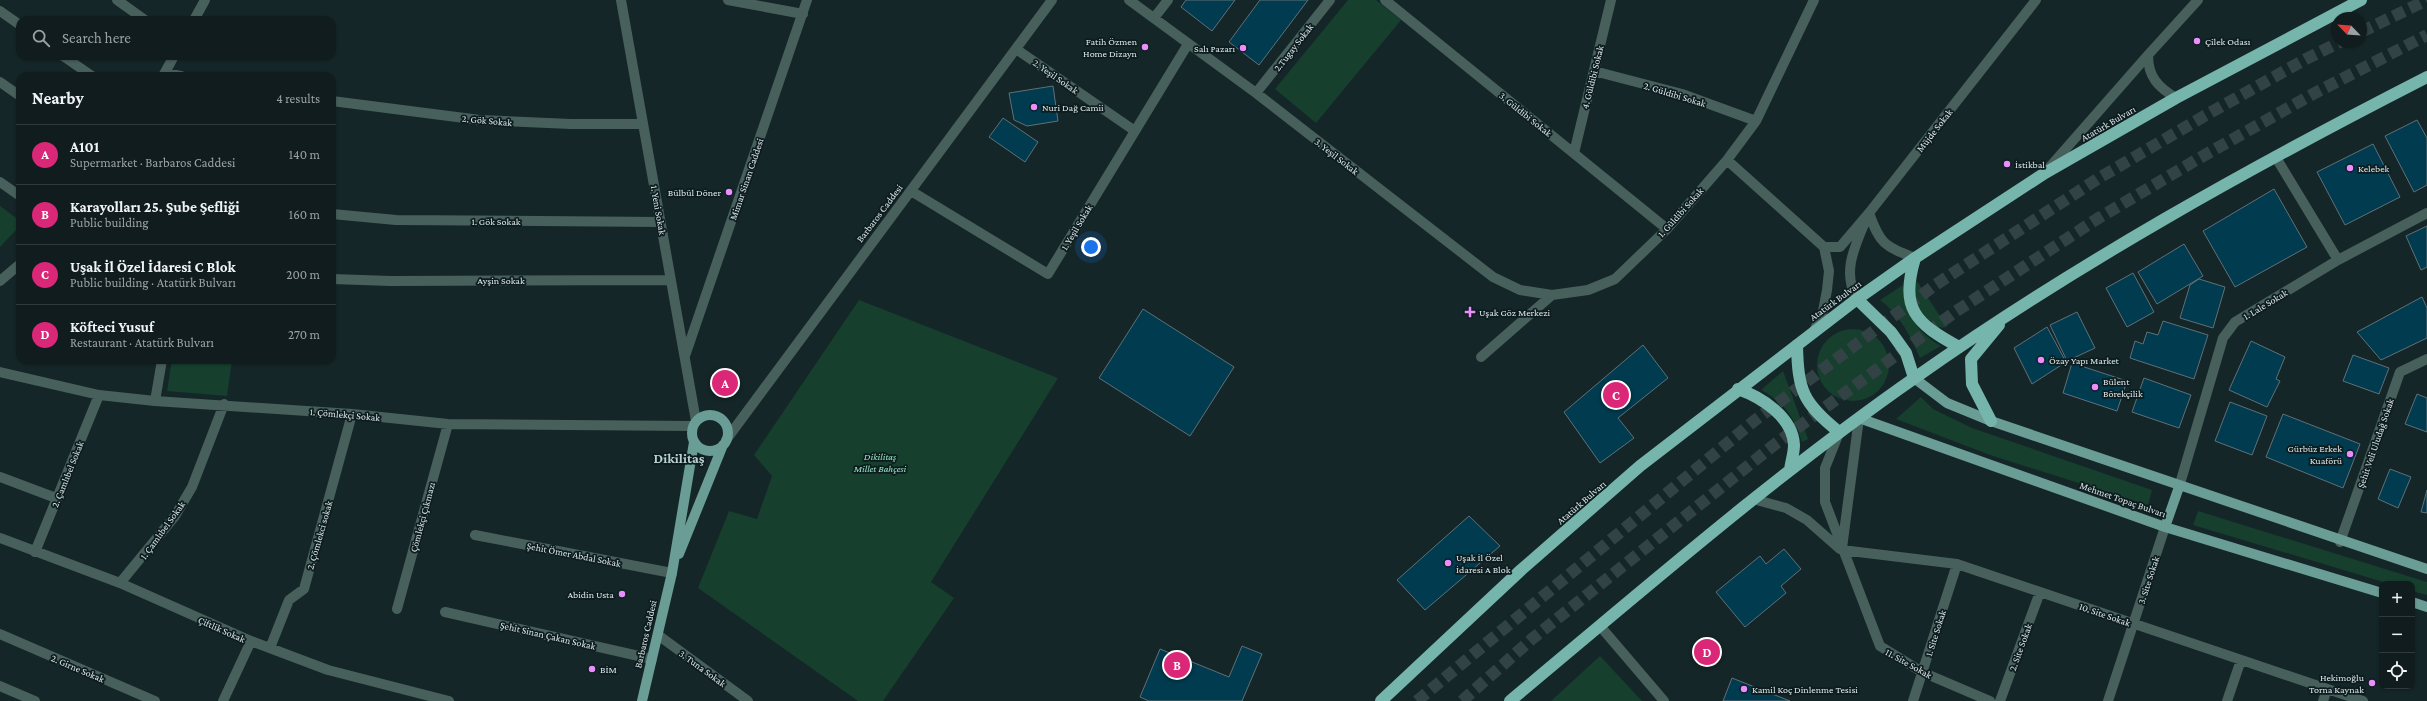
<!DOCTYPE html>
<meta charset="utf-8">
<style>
:root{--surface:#101c1e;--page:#1e292b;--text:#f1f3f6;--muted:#9ca1a4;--line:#303a3c;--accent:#db2777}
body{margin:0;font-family:"Crimson Pro",serif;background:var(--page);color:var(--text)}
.controls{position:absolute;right:12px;bottom:12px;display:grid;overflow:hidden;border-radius:8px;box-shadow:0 1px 3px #0004}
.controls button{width:36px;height:36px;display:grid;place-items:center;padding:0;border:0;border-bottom:1px solid var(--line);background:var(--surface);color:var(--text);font:20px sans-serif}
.compass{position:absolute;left:2331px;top:12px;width:36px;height:36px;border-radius:50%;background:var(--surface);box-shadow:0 1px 3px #0004;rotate:295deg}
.you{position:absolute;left:1091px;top:247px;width:14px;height:14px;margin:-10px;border:3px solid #fff;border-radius:50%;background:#1a73e8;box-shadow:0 0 0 6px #1a73e833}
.badge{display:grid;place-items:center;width:26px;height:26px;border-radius:50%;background:var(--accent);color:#fff;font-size:13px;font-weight:700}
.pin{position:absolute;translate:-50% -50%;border:2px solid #fff;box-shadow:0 1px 4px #0006}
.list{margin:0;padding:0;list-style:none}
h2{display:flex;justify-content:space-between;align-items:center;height:52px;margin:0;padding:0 16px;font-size:17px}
h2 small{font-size:13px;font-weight:400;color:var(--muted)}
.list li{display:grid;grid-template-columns:26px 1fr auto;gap:12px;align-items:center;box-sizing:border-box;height:60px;padding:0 16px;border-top:1px solid var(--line)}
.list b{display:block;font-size:15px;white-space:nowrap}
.list p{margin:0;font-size:13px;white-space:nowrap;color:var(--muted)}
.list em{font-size:13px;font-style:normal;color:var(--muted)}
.icon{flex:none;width:22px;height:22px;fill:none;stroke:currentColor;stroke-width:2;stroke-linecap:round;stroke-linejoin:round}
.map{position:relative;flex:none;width:2427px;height:701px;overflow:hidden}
.search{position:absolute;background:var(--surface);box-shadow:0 1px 3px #0004;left:16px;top:16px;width:320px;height:44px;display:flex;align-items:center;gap:10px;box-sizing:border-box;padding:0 14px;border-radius:12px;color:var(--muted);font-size:15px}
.panel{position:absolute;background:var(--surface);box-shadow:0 1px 3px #0004;left:16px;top:72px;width:320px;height:292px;border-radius:12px}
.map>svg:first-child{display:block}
</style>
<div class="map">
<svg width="2427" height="701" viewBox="0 0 2427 701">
<rect width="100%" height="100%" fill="#152628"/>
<!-- green -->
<path fill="#163f2d" d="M1348,0H1376L1401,20L1316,123L1275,89Z
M0,206L19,220L20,226L0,247Z
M1917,281L1947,327C1926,332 1905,298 1917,281Z
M1903,285C1907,314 1915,331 1941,346L1920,358C1910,335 1900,315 1880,300Z
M859,300L1058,378L931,582L954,598L883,701H858L698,588L729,511L757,519L772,476L754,455Z
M1817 365a36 36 0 1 1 72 0a36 36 0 1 1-72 0Z
M172,360H232L227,396L167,391Z
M1783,371L1808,439L1802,442C1794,417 1784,402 1761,390Z
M1921,397L1933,409L1972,428L2152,490L2148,505L1990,455L1896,419Z
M2198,511L2427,582V595L2412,591V584H2390L2193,525Z
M1600,656L1642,701H1551Z"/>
<!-- building -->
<path fill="#003b50" stroke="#607077" d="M1186,0H1235L1212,31L1181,7Z
M1260,0H1308L1259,65L1229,42Z
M1053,86L1058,121L1027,126L1014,120L1009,93Z
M1003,118L1038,142L1025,162L989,137Z
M2417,120L2427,138V185L2414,192L2385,136Z
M2373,144L2400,197L2345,225L2317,172Z
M2274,189L2307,247L2235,287L2203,231Z
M2427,226V267L2421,270L2406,236Z
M2184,244L2203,276L2157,304L2138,272Z
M2133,273L2154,312L2127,327L2106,288Z
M2199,279L2225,287L2213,328L2180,318L2190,285Z
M2422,297L2427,308V338L2381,360L2357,332Z
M1143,309L1234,367L1190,436L1099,378Z
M2077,312L2095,348L2067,361L2050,325Z
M2163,321L2208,335L2194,379L2130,358L2135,341L2143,344L2147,332L2158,335Z
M2047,327L2066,362L2032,384L2014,348Z
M2251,341L2285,357L2276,379L2280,381L2267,407L2229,390Z
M1643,345L1668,378L1618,418L1634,438L1600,463L1564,412Z
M2353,355L2389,368L2379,394L2343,381Z
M2072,363L2127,381L2117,411L2063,393Z
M2144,378L2191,395L2179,428L2132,412Z
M2417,394L2427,398V432L2405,424Z
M2230,402L2267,416L2252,455L2215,441Z
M2283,414L2360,444L2343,488L2266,457Z
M2390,469L2411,477L2398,508L2378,499Z
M2427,490V513L2421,512Z
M1469,516L1500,546L1425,610L1397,580Z
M1784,549L1801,569L1781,586L1786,593L1745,627L1716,592L1760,556L1766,564Z
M1242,646L1262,654L1242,701H1149L1140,697L1160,649L1229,677Z
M1732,678L1790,701H1723Z"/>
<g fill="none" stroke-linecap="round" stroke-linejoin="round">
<!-- highway-tunnel -->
<path stroke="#334345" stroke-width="12" stroke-dasharray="12 6" stroke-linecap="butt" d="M2361,32L2427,0
M1417,701L1754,421L1935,285L2099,178L2206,115L2306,59L2340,42
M1462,701L1532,639L1774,445L1955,312L2097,219L2196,160L2313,94L2427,35"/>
<!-- minor -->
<path stroke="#48605c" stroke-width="10" d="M117,0L145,20
M621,0L696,421
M728,0L803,14
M1129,0L1256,93L1493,277L1520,290L1552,295
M1385,0L1667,229
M0,11L20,25
M1154,18L1168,0
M194,20L205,0
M1016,49L1135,131
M63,56L92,76
M1594,71L1682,94L1756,121
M165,73L181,76
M163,76L174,56
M0,82L20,96
M1256,93L1330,0
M2176,98C2158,87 2148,77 2148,55L2198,0
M332,101L480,120L571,124H643
M1574,153L1611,0
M2275,156L2338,260
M1727,160L1824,247L1829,271L1827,290L1823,311L1814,331
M2048,169L2148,55
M0,182L20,196
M911,191L1048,274L1188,44
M1869,213C1880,244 1884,246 1915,258
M332,214L396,220L661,222
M1824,247H1840L1869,213L2036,0
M332,279L391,281L671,280
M0,281L20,264
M1857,299C1842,273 1854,248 1865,222
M685,356L807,0
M1481,357L1552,295L1588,290L1615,279L1667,229L1727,160L1756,121L1814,0
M0,372L99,395L155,401L352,414L448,424L693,426
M155,401L162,360
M1839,433L1825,468V502L1880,646L1922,672L1990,701
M726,440L1052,0
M0,477L56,498
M2179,487L2223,338L2235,322L2338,260L2427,213
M1753,499L1786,508L1807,520L1840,549
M475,535L672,573
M0,538L120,583L251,641L328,670L449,701
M2340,542L2400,372L2427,359
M1842,548L1859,418
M1842,550L1957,564L2363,701
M35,552L99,395
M120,583L175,516L192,487L224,404
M397,609L448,424
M445,612L652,659
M1600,626L1664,701
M0,634L155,701
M658,635L748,701
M270,648L289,600L304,589L352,414
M0,686L35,701
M223,701L251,641
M1913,701L1957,564
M2000,701L2040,592
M2108,701L2165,527
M2227,701L2241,660
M2323,701L2327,689"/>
<!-- major -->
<path stroke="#6a9d95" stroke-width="10" d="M1914,378L1947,403L1991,421L2427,569
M692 433a18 18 0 1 1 36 0a18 18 0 1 1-36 0Z
M1859,418L2165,527L2382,593
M2165,527L2179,487
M679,554L723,445
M2412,602L2427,607
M642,701L672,573L694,442"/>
<!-- highway -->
<path stroke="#76b5ac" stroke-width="12" d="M1915,258C1900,309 1915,323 1959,347
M1857,299L1891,332L1906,353L1914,378
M1797,345C1798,391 1803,403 1839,432
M1738,389C1761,397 1793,417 1794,445C1794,453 1791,462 1790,470
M1991,421L1972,384L1971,359L1999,325
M1381,701L1521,570L1640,466L1857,299L1915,258L2045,173L2176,98L2361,0
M1510,701C1643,590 1774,476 1916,377C2078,263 2251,167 2427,77"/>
</g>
<!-- markers -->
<g fill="#ea8dfd" stroke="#0c1c1f" stroke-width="1.5">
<circle cx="2197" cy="41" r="4"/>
<circle cx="1145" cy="47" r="4"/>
<circle cx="1243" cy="48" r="4"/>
<circle cx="1034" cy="107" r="4"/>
<circle cx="2007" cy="164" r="4"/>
<circle cx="2350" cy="168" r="4"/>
<circle cx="729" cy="192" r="4"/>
<path d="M1468 306h4v4h4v4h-4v4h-4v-4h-4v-4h4z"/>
<circle cx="2041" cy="360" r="4"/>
<circle cx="2095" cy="387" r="4"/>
<circle cx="2350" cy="454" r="4"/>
<circle cx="1448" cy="563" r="4"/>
<circle cx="622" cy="594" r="4"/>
<circle cx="592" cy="669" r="4"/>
<circle cx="2372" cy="683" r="4"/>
<circle cx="1744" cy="689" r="4"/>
</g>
<g text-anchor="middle" stroke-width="3.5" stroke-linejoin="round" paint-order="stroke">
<!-- poi labels -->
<g font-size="10" fill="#dce6e8" stroke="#0c1c1f" text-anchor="start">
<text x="1137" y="45" text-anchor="end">Fatih Özmen<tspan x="1137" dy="12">Home Dizayn</tspan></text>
<text x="2205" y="45">Çilek Odası</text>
<text x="1235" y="52" text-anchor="end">Salı Pazarı</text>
<text x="1042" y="111">Nuri Dağ Camii</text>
<text x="2015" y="168">İstikbal</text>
<text x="2358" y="172">Kelebek</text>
<text x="721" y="196" text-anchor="end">Bülbül Döner</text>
<text x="1479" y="316">Uşak Göz Merkezi</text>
<text x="2049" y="364">Özay Yapı Market</text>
<text x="2103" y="385">Bülent<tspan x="2103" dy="12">Börekçilik</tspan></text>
<text x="2342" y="452" text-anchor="end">Gürbüz Erkek<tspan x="2342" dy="12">Kuaförü</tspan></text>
<text x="1456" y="561">Uşak İl Özel<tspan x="1456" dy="12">İdaresi A Blok</tspan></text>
<text x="614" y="598" text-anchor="end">Abidin Usta</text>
<text x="600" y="673">BİM</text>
<text x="2364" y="681" text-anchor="end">Hekimoğlu<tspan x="2364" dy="12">Torna Kaynak</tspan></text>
<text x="1752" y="693">Kamil Koç Dinlenme Tesisi</text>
</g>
<!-- street labels -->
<g font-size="10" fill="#dce6e8" stroke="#0c1c1f">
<text transform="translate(1293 47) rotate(-52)" y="4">2.Tugay Sokak</text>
<text transform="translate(1056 76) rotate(35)" y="4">2. Yeşil Sokak</text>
<text transform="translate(1592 77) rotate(-76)" y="4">4. Güldibi Sokak</text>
<text transform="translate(1675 94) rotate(17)" y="4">2. Güldibi Sokak</text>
<text transform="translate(1526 114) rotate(39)" y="4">3. Güldibi Sokak</text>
<text transform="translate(487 120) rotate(5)" y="4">2. Gök Sokak</text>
<text transform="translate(2108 123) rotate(-30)" y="4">Atatürk Bulvarı</text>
<text transform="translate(1934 130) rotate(-52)" y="4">Müjde Sokak</text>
<text transform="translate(1337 156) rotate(38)" y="4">3. Yeşil Sokak</text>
<text transform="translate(746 179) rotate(-71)" y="4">Mimar Sinan Caddesi</text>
<text transform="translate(659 210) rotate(80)" y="4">1. Yeni Sokak</text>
<text transform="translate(1680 212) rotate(-48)" y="4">1. Güldibi Sokak</text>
<text transform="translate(879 213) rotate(-53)" y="4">Barbaros Caddesi</text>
<text x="496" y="225">1. Gök Sokak</text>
<text transform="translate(1076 227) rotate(-59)" y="4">1. Yeşil Sokak</text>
<text x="501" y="284">Ayşin Sokak</text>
<text transform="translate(1835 300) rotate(-36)" y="4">Atatürk Bulvarı</text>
<text transform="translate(2265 304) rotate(-31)" y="4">1. Lale Sokak</text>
<text transform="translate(345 414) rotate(5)" y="4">1. Çömlekçi Sokak</text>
<text transform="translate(2375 443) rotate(-71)" y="4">Şehit Veli Uludağ Sokak</text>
<text transform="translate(67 474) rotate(-68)" y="4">2. Çamlıbel Sokak</text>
<text transform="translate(2123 499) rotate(19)" y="4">Mehmet Topaç Bulvarı</text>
<text transform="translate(1581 502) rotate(-41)" y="4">Atatürk Bulvarı</text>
<text transform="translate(422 517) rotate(-75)" y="4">Çömlekçi Çıkmazı</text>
<text transform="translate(162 530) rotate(-54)" y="4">1. Çamlıbel Sokak</text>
<text transform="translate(319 535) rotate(-74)" y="4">2. Çömlekci sokak</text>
<text transform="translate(574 554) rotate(11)" y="4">Şehit Ömer Abdal Sokak</text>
<text transform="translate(2148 580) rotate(-72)" y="4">3. Site Sokak</text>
<text transform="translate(2105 614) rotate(19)" y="4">10. Site Sokak</text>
<text transform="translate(222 629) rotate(24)" y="4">Çiftlik Sokak</text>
<text transform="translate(1935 633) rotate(-72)" y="4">1. Site Sokak</text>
<text transform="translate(645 634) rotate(-77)" y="4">Barbaros Caddesi</text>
<text transform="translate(548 635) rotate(13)" y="4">Şehit Sinan Çakan Sokak</text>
<text transform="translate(2020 647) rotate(-70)" y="4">2. Site Sokak</text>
<text transform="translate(1909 663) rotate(29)" y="4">11. Site Sokak</text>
<text transform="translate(78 668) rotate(23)" y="4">2. Girne Sokak</text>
<text transform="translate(703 668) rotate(36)" y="4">3. Tuna Sokak</text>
</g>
<!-- park labels -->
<g font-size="10" font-style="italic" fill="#9ae8c0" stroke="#0c1c1f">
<text x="880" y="460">Dikilitaş<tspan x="880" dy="12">Millet Bahçesi</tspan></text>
</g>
<!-- district labels -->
<g font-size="14" font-weight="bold" fill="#bacfd1" stroke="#0c1c1f">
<text x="679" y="463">Dikilitaş</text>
</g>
</g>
</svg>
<div class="controls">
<button>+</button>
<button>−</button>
<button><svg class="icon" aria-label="locate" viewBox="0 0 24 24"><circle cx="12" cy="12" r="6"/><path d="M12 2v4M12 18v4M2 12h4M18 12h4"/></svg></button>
</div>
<svg class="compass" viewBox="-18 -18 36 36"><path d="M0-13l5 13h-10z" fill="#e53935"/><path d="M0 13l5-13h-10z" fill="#9ca1a4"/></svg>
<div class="you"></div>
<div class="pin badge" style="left:725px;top:383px">A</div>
<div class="pin badge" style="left:1177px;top:665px">B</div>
<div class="pin badge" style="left:1616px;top:395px">C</div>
<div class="pin badge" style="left:1707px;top:652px">D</div>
<div class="search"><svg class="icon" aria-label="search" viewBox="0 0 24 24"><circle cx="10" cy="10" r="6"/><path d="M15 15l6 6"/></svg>Search here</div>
<section class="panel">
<h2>Nearby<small>4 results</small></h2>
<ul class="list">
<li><span class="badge">A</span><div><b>A101</b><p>Supermarket · Barbaros Caddesi</p></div><em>140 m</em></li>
<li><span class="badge">B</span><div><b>Karayolları 25. Şube Şefliği</b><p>Public building</p></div><em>160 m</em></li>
<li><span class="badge">C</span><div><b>Uşak İl Özel İdaresi C Blok</b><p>Public building · Atatürk Bulvarı</p></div><em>200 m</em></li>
<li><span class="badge">D</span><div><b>Köfteci Yusuf</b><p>Restaurant · Atatürk Bulvarı</p></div><em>270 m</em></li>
</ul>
</section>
</div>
